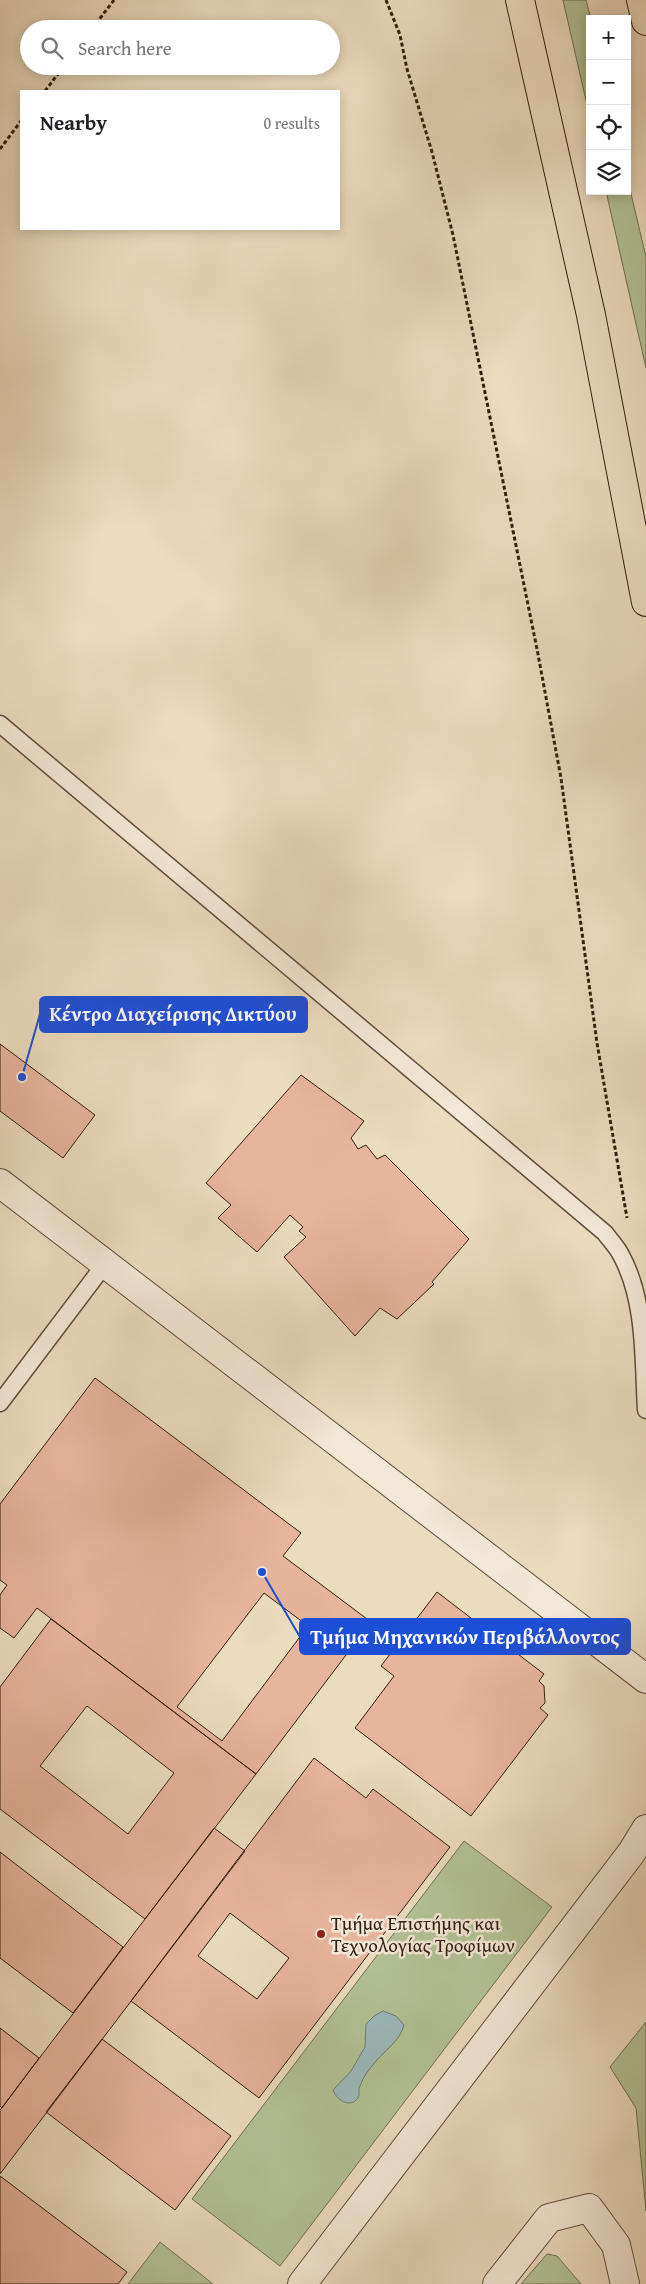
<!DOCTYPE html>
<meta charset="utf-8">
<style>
:root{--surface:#fff;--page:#f2f2f2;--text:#202124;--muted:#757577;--line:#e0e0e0}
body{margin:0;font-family:"Gentium Book Plus",serif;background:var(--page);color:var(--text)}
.controls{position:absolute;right:15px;top:15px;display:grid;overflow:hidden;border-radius:0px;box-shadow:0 2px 12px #0003}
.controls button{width:45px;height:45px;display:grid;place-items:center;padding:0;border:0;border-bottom:1px solid var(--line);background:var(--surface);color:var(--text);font:25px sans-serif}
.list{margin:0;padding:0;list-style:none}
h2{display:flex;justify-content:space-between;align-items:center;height:65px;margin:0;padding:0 20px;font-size:21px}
h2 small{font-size:16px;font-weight:400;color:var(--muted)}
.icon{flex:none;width:28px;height:28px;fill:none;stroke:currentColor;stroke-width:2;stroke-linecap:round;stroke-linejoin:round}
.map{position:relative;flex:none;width:646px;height:2284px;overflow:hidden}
.search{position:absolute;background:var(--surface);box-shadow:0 2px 12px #0003;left:20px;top:20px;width:320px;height:55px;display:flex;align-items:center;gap:12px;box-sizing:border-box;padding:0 18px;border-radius:28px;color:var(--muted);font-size:19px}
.panel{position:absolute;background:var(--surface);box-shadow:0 2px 12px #0003;left:20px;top:90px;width:320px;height:140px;border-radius:0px}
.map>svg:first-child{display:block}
</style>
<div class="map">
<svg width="646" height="2284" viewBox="0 0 646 2284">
<rect width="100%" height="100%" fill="#ebdcbe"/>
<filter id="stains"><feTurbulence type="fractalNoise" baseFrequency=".004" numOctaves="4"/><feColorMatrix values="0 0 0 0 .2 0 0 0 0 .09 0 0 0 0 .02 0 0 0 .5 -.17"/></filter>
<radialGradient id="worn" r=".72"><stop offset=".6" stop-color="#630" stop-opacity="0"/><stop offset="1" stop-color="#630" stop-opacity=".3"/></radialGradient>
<!-- green -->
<path fill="#b2c295" stroke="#727052" d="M563,0H586L591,19L590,118Z
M627,177L646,257V368L606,191H627Z
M464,1841L552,1907L280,2266L192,2199Z
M646,2022V2211L636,2108L610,2067Z
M160,2242L213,2284H128Z
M547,2254L557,2256L581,2284H521Z"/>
<!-- water -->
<path fill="#9cb9bb" stroke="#727b76" d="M383,2011L396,2016L404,2025C400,2042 383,2051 373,2065C367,2071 362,2080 359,2089C359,2091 359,2094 359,2096C353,2109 337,2102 333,2090L351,2071L365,2047L366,2024L374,2016Z"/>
<!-- building -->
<path fill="#e7b49c" stroke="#321e0f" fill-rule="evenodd" d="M0,1044L95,1115L63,1158L0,1111Z
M301,1075L364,1121L351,1138L358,1149L366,1145L377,1159L385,1155L469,1239L432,1282L434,1284L397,1319L380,1308L355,1336L284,1257L306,1237L299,1231L303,1227L290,1215L257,1252L218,1218L231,1205L206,1183Z
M95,1378L301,1533L283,1556L371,1622L256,1774L37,1608L14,1638L0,1628V1595L7,1585L0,1580V1504ZM264,1593L308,1626L222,1741L177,1707Z
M437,1592L544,1674L539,1681L544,1686L545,1703L540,1708L548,1715L471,1816L355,1728L394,1676L381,1666Z
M51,1619L256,1774L145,1919L0,1809V1687ZM87,1706L174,1773L128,1834L40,1766Z
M314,1758L366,1798L373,1789L450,1847L259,2098L131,2001ZM230,1913L289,1958L257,1999L198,1956Z
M214,1828L245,1851L0,2174V2110Z
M0,1852L123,1947L73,2013L0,1958Z
M0,2028L39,2058L2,2108L0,2106Z
M102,2039L231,2136L175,2210L46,2112Z
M0,2176L127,2272L118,2284H0Z"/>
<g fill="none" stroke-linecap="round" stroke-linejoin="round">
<defs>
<path id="lane" d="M0,724L605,1233C610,1240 617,1247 621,1255C646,1301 643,1359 646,1410
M0,1403L105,1264"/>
<path id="street" d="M0,1183L646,1679
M302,2284L632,1852L646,1829
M497,2284L549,2218L589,2208L616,2245L625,2284"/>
<path id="highway" d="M520,0L591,315L646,602
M641,0L646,21"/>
</defs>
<!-- lane casing -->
<use href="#lane" stroke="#604e3b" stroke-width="19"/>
<!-- street casing -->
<use href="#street" stroke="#604e3b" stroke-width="30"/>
<!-- highway casing -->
<use href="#highway" stroke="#321e0f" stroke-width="30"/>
<!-- path -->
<path stroke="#321e0f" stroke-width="3" stroke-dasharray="4 2.5" stroke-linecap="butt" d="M386,0L400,35L407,69L432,152L453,235L537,649L561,778L597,1043L627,1218
M92,29L114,0
M45,91L64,66
M0,149L21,121"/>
<!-- lane -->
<use href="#lane" stroke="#f2e8d5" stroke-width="16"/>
<!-- street -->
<use href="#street" stroke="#f2e8d5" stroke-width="28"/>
<!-- highway -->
<use href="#highway" stroke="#ebdcbe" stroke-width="28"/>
</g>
<!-- markers -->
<circle fill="#8f2418" stroke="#f2e8d5" stroke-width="2" cx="321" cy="1934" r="5"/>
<g text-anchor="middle" stroke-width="5" stroke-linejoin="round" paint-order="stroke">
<!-- poi labels -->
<g font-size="19" fill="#321e0f" stroke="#f2e8d5" text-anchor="start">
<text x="331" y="1930">Τμήμα Επιστήμης και<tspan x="331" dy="22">Τεχνολογίας Τροφίμων</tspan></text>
</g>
</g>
<!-- callouts -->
<path fill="none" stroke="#1d4ed8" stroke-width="2" d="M22 1077L40 1014M262 1572L300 1637"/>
<g fill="#1d4ed8" stroke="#f2e8d5" stroke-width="2">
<circle cx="22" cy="1077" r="5"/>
<circle cx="262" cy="1572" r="5"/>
</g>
<g fill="#1d4ed8" stroke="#1d4ed8" stroke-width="2">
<rect x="40" y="997" width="267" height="35" rx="5"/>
<rect x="300" y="1619" width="330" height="35" rx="5"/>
</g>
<g font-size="20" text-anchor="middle" font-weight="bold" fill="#fff">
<text x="173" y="1021">Κέντρο Διαχείρισης Δικτύου</text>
<text x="465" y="1644">Τμήμα Μηχανικών Περιβάλλοντος</text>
</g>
<rect width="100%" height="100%" filter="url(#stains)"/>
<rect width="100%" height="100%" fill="url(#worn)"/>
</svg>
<div class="controls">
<button>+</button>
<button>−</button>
<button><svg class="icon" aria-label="locate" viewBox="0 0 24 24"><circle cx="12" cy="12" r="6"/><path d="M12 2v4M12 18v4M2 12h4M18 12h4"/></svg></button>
<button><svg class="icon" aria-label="layers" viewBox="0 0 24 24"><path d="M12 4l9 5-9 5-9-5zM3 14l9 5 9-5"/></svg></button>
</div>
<div class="search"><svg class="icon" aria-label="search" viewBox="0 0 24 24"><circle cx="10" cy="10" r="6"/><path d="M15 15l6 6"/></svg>Search here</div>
<section class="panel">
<h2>Nearby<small>0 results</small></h2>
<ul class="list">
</ul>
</section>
</div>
